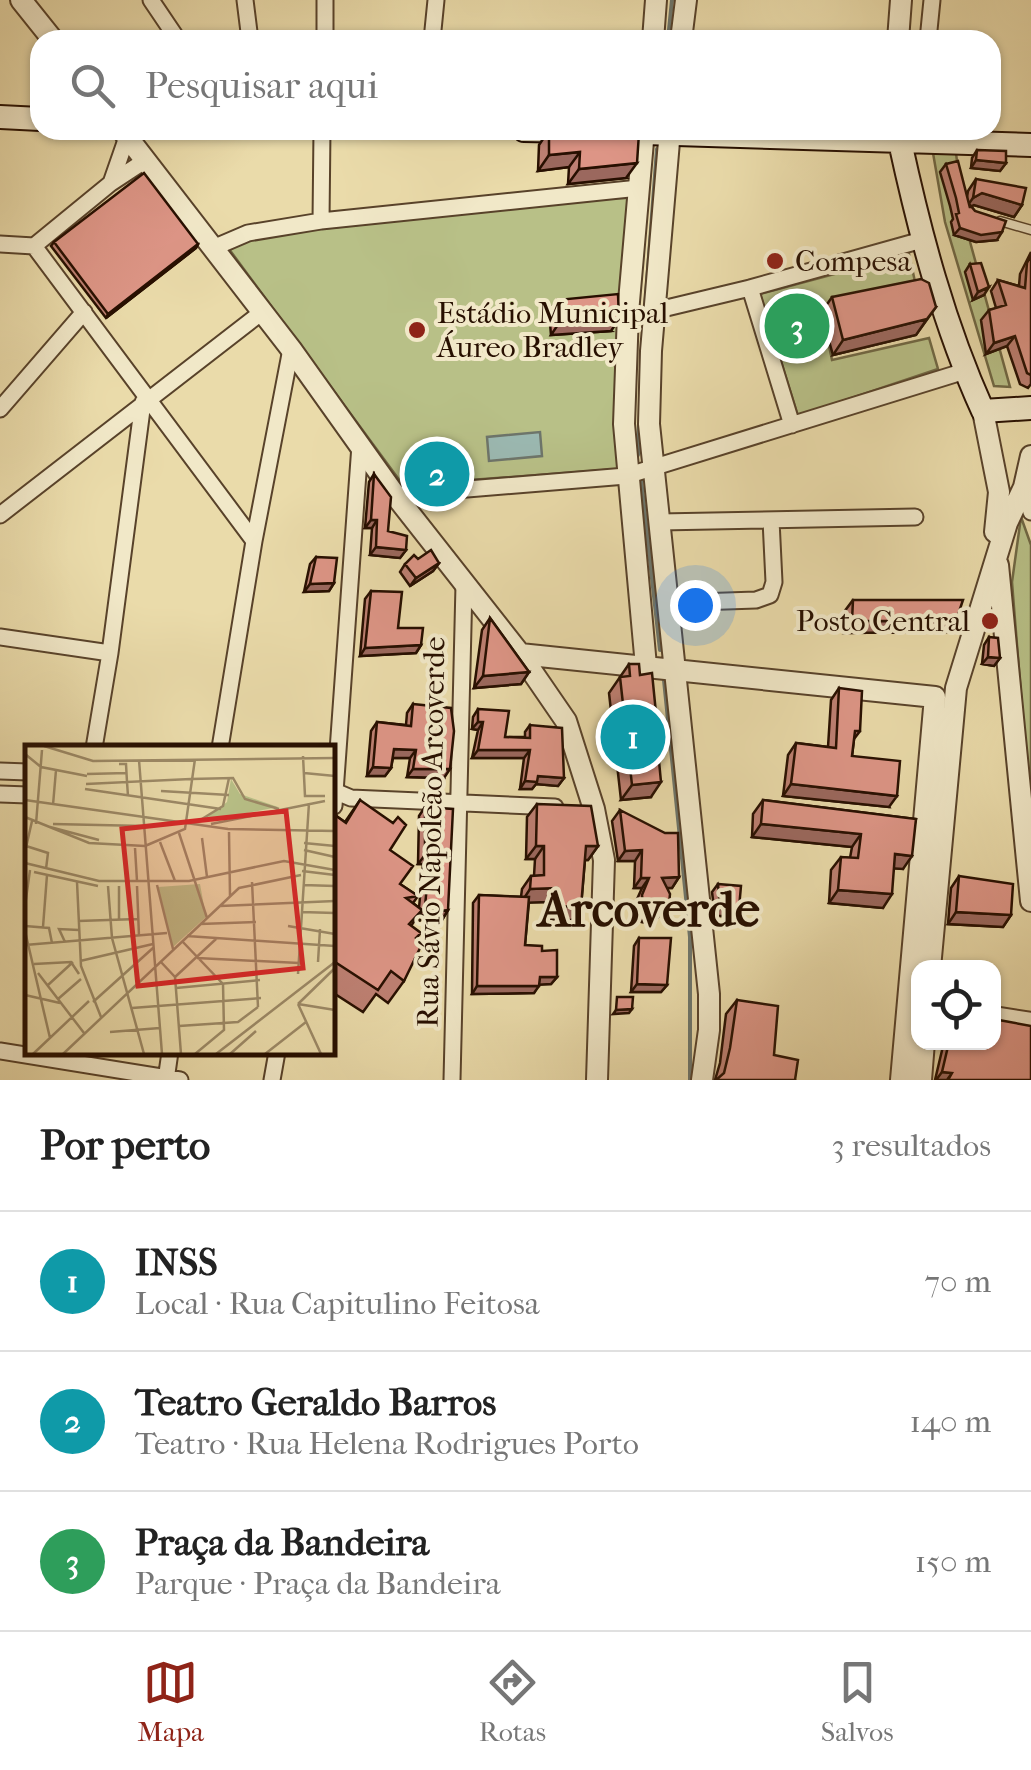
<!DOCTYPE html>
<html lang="pt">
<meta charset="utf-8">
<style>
:root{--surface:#fff;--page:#f2f2f2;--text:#222;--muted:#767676;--line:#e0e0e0;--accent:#8f2418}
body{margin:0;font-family:"IM FELL French Canon",serif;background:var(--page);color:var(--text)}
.controls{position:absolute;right:30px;bottom:30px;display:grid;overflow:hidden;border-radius:20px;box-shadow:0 2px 8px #0004}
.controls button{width:90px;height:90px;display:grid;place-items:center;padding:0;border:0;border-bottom:2px solid var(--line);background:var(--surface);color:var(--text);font:50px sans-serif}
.you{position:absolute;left:695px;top:605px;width:35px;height:35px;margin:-25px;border:8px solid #fff;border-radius:50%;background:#1a73e8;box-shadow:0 0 0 15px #1a73e833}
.badge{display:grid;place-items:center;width:65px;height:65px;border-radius:50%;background:var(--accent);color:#fff;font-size:32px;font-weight:700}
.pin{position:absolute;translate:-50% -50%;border:5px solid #fff;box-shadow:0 2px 10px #0006}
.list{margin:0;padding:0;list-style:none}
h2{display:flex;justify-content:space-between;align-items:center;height:130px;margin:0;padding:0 40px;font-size:42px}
h2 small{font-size:32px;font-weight:400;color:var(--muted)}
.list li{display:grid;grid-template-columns:65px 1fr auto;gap:30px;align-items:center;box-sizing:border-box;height:140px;padding:0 40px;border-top:2px solid var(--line)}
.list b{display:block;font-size:38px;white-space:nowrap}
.list p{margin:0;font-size:32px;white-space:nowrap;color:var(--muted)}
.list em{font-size:32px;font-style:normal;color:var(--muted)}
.icon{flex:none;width:55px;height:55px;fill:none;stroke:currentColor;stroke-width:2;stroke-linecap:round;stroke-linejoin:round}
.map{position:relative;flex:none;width:1031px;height:1080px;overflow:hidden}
.search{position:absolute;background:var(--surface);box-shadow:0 2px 8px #0004;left:30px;right:30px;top:30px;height:110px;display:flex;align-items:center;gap:25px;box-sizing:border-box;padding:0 35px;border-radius:30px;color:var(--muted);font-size:38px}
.sheet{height:550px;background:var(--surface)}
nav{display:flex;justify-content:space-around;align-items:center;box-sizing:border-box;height:140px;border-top:2px solid var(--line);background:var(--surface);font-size:28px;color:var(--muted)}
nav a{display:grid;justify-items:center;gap:5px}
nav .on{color:var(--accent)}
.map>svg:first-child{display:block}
</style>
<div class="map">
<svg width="1031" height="1080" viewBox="0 0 1031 1080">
<rect width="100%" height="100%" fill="#eadbaa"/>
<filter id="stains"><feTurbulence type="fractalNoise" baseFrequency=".002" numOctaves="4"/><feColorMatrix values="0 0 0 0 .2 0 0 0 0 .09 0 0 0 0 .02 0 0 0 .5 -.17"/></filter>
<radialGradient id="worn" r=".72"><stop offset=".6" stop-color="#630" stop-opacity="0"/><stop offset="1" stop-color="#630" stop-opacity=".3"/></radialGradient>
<!-- green -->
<path fill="#b8c087" stroke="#706844" stroke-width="2.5" d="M933,153H956L964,220L1010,387L994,386L945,222Z
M607,198H628L618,469L403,485L229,249L254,236Z
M909,254L917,291L822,313L832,360L929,338L938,369L798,416L760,294Z
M1021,517L1031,545V820L1012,582Z"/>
<!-- water -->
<path fill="#9bb9b2" stroke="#6d756b" stroke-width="2.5" d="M540,432L542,456L489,461L487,437Z"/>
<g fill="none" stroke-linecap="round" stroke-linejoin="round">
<!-- stream -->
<path stroke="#6d756b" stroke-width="4" d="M668,40L672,0
M645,310L657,149
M638,455L639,425
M641,479L660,650
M664,680L690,937V1080"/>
<defs>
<path id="service" d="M1000,221L1031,230"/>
<path id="minor" d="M151,0L178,40
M245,0L250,40
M325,40V0
M432,40L436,0
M928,40L932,0
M111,183L127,137
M321,221L322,130
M0,244L34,246L111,183L146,160
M34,246L254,541
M213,248L248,233L321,221L639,188
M750,288L792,425
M654,311L750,288L922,240
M0,409L84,312
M1024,487L1031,512
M395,495L626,476L965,371
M0,515L262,312
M660,522L915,517
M667,603L756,600L770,595L774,582L771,520
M0,637L110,653
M94,748L110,653L143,402
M220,748L254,541L291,349
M0,771L28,772
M332,790L351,798L555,807
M0,794L28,795
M334,806L360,445
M0,1051L180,1080
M166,1080L170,1052
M272,1080L277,1052
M452,1080L464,585"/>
<path id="tertiary" d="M21,0L53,40
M653,40L656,0
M681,40L686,0
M898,40L901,0
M122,130L291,349L395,495L520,654L566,721L594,809L604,860L597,1080
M644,130L628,313L624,424L646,666
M670,130L651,351L649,424L709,994V1030L702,1080
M983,411L999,492L995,532
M998,565L1031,901
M520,654L935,697
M930,968L956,688L1007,523L1024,487L1031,456
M994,1017L1031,1023
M901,1080L935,697
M921,1080L924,1042"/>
<path id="secondary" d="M0,117L40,119
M524,130L576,131
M613,132L1031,145
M900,142C920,234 944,325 983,411L1031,408"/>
</defs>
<!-- service casing -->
<use href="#service" stroke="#58422a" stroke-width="11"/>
<!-- minor casing -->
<use href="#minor" stroke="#58422a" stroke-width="19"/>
<!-- tertiary casing -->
<use href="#tertiary" stroke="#58422a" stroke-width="24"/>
<!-- secondary casing -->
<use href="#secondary" stroke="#270f00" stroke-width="26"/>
<!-- service -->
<use href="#service" stroke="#f1e8c8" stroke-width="8"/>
<!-- minor -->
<use href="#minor" stroke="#f1e8c8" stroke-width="15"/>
<!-- tertiary -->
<use href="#tertiary" stroke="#f1e8c8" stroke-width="20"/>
<!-- secondary -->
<use href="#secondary" stroke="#f1e8c8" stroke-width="22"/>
</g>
<!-- wall -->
<path fill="#be8073" stroke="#270f00" stroke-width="2.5" d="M549,130L626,178L568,184L569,167L538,171L539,145Z
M977,150L1006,163L1000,171L971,168L972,158Z
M946,164L967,197L968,191L976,179L1022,205L1014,217L974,205L971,206L997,240L976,242L954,235L951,222L953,219L950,206L940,172Z
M54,242L198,244L196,248L106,318L51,246Z
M1031,252V384L1028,388L1020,384L1007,346L986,354L981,320L989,310L996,308L991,291L998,280L1019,286L1020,274Z
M970,264L984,295L973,300L965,272Z
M832,297L936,307L916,335L833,355L821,313Z
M557,300L611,331L551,335L549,311Z
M424,458L460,471L454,479L421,482L418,466Z
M374,474L388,531L406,550L400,558L370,555L372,528H365L369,482Z
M316,557L334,583L329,591L304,592L310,564Z
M418,559L439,563L433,571L410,586L400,572L405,564Z
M371,591L398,628L421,645L416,653L360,656L365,599Z
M853,600L956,621L948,632L844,633V612Z
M490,618L529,672L521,684L474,688L482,630Z
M989,637L1000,658L994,666L982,664L984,645Z
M629,664L640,675L657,737L651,797L621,800L609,693Z
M839,688L860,731L854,739L852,756L889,807L783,796L788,755L796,743L828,747L831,700Z
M413,704L444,778L407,777L410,758H393L391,768L385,776H367L371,731L377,722L406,725L407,713Z
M478,709L505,737H525V732L530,725L564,778L558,786L536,784L532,789H520L524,758H472L478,730L472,729L473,717Z
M360,800L390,850L400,884L418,896L413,903L419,908L423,864H418L419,816L425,807L448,910L442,920L428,921L429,914L419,916V914L411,926L417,939L404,981L388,1003L376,994L363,1012L332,992V813L345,822Z
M763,800L916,819L903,869L894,868L883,908L829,903L831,870L841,857L850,858L852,847L752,837L753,814Z
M537,804L598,846L588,860H585L581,907L572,920L547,919L548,902H529L525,945L542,951L557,977L551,984H539L534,993L472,994L473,903L479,895L521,897L522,889L531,876H534L535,859H526L527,817Z
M620,810L679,877L672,888H667L662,914L651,923L642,922L636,915L634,906L642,888H634L635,861H618L612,821Z
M959,876L1011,915L1003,927L948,924L951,888Z
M718,884L733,916H715L712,892Z
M639,938L667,985L661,992H631L634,946Z
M737,1000L774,1055L795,1080H715L720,1063L726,1014Z
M999,1020L1031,1080H935L944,1042H994Z"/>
<!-- shaded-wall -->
<path fill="#9b685e" stroke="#270f00" stroke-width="2.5" d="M580,152L569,167L538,171L549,155Z
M976,160L1006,163L1000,171L971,168Z
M637,163L626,178L568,184L579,169Z
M982,193L1022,205L1014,217L974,205L965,209L973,198Z
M960,228L1002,232L997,240L976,242L954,235Z
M198,244L196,248L106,318L108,314Z
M989,287L984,295L973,300L978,292Z
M619,319L611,331L551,335L559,323Z
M927,319L916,335L833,355L843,340Z
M1015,336L1007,346L986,354L994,343Z
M460,471L454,479L421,482L426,474Z
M371,520H377L372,528H365Z
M376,547L406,550L400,558L370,555Z
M439,563L433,571L410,586L416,578Z
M334,583L329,591L304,592L310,584Z
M852,621H956L948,632L844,633Z
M421,645L416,653L360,656L365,648Z
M988,657L1000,658L994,666L982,664Z
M529,672L521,684L474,688L483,676Z
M478,722H483L478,730L472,729Z
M394,749L416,750L410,758H387Z
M478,750H530L524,758H472Z
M373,767L391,768L385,776H367Z
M413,769H450L444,778L407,777Z
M538,776L564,778L558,786L536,784L532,789H520L525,781Z
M661,782L651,797L621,800L632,785Z
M791,784L897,796L889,807L783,796Z
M761,824L861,834L852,847L752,837Z
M536,846H544L535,859H526Z
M586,846H598L588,860H576Z
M642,850L635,861H618L625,851Z
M895,854L912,856L903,869L886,868Z
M425,855H430L423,864H418Z
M679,877L672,888H655L662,878Z
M641,878H649L642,888H634Z
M557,888L548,902L521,903L530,889Z
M838,890L892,894L883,908L829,903Z
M669,904L662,914L651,923L642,922L649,911Z
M435,905L429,914L419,916L425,906Z
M556,906L581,907L572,920L547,919Z
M720,908H739L733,916H715Z
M448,910L442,920L428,921L434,912Z
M956,912L1011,915L1003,927L948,924Z
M540,977H557L551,984L534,985Z
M637,984L667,985L661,992H631Z
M477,986H539L534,993L472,994Z
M632,1009L629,1013L613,1014L616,1010Z
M942,1072L952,1073L947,1080H936Z"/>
<!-- building -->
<path fill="#dd9586" stroke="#270f00" stroke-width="2.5" d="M549,130L639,133L637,163L579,169L580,152L549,155Z
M977,150L1006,151V163L976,160Z
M958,161L970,208V205L975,211L1006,221L1002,232L981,235L960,228L956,214L959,213L956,198L946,164Z
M144,173L198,244L108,314L54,242Z
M976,179L1026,188L1022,205L982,193L973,198Z
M1031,255V375L1027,373L1015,336L994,343L989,310L1006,305L998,280L1025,288L1027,263Z
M981,263L989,287L978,292L970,264Z
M921,279L929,283L936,307L927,319L843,340L832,297Z
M618,294L619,319L559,323L557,300Z
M458,454L460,471L426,474L424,458Z
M374,474L391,497L388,531L407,536L406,550L376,547L377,520H371Z
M431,550L439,563L416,578L405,564L414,555L418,559Z
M316,557L337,558L334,583L310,584Z
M371,591L402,592L398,628H423L421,645L365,648Z
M853,600H963L956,621H852Z
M490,618L529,672L483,676Z
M989,637L998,638L1000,658L988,657Z
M629,664H639L640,675L652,673L656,713L661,715L663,729L656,730L661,782L632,785L620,677L630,676Z
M839,688L862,691L860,731H855L852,756L900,761L897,796L791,784L796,743L836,748Z
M413,704L451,708L454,731L450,769H413L416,750L394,749L391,768L373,767L377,722L411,726Z
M478,709L509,711L505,737L530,738V725L562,728L564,778L538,776L537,782L525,781L530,750H478L483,722H478Z
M360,800L393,823L398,817L406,825L390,850L413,866L400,884L418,896L406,898L422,910L409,924L421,933L416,938L422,944L404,981L391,971L378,990L332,960V813L346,823Z
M763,800L916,819L912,856L895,854L892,894L838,890L841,857L858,858L861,834L761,824Z
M537,804L591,806L598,846H586L581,907L556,906L557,888L530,889L531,876L544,875V846H536Z
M425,807L453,809L448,910L434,912L435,905L425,906L430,855H425Z
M620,810L665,833H678L679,877L662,878L670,894L669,904L659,913L649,911L643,905L642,895L649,878H641L642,850L625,851Z
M959,876L1013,884L1011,915L956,912Z
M718,884L741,886L739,908H720Z
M479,895L529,897L525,945L542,946V951L557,950V977H540L539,986H477Z
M639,938H671L667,985L637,984Z
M617,997H633L632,1009L616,1010Z
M737,1000L778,1006L774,1055L798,1060L795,1080H716L724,1073L730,1048Z
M994,1017L999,1020L1031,1026V1080H948L952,1073L942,1072L949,1042H994Z"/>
<!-- markers -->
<g fill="#8f2418" stroke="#f1e8c8" stroke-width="4">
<circle cx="775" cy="261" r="10"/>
<circle cx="417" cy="330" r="10"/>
<circle cx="990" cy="621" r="10"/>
</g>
<g text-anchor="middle" stroke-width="8" stroke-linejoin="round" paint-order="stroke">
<!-- poi labels -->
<g font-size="30" fill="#270f00" stroke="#f1e8c8" text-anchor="start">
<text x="795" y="271">Compesa</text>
<text x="437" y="323">Estádio Municipal<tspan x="437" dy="34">Áureo Bradley</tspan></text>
<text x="970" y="631" text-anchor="end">Posto Central</text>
</g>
<!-- street labels -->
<g font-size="30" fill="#270f00" stroke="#f1e8c8">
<text transform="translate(431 832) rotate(-89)" y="10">Rua Sávio Napoleão Arcoverde</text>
</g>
<!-- town labels -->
<g font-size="50" font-weight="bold" fill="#270f00" stroke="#f1e8c8">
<text x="649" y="926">Arcoverde</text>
</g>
</g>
<!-- overview -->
<g transform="translate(25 745)">
<rect width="310" height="310" fill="#eadbaa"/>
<path d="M206,34L215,49L253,62L176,77L202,57ZM175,139L181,172L148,202L133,142Z" fill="#b8c087"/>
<path fill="none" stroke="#9c8966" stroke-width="2.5" d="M19,1L68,16L310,13M0,9L16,22L62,31M278,11L280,51H300M114,15L137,309M94,19H101L102,37L166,34M279,28L310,31M62,29L102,28M166,34L208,33L220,54L254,64M61,39L102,37L103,51M60,44L196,64M136,46L204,50M0,55L203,84L310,86M28,60L31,25M0,72L64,98L120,101M172,77L198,61L204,33M11,79L17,5M28,79L119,81M186,79L300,56M25,82L74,95M204,87L205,151M154,88L182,173M177,93L182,132M135,97L150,136M279,98L310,101M1,101L23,108L21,124M120,101L160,84L170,14M110,103L112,136M279,105L310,112M0,107L7,76M0,118L74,136H164L259,116L310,125M277,126L310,130M9,127L73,141M52,137L56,221L76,272M227,137L233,262M132,140L148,204M278,140L310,141M83,141L87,193L119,309M94,141V175M112,141L114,191M0,161L5,125M195,161L310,156M276,167L310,168M53,176L113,174M175,179L231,177M0,181L24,183L27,198M263,181L310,189M18,182L22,130M0,186L25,293M162,191L310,201M157,196L198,239L199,285L170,309M40,197L34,184L54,185M0,200L142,188M172,213L274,218M55,216L128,199M135,216L150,232L156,309M293,217L295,184M9,219L46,217L54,229M13,228L59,288M273,229L284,58M150,232L191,194M23,240L48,217M151,243L235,235M0,250L35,258M33,254L56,234M68,257L128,203M273,259L296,309M273,259L310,223M273,259L310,265M107,263L236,253M154,281L213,277L233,262M85,287L135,283M8,309L64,256M38,309L214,143L276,130M191,309L310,217M205,309L231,286M240,309L281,277"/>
<path fill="#d62828" fill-opacity="0.15" stroke="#d62828" stroke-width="5" d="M261,66L278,223L113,241L97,84Z"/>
<rect width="310" height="310" fill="none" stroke="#270f00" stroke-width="5"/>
</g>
<rect width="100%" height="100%" filter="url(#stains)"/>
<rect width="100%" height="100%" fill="url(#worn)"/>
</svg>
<div class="controls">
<button><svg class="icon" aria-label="locate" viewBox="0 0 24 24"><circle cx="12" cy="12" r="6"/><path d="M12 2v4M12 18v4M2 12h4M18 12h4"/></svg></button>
</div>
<div class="you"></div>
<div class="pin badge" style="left:633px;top:737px;background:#0f9aa8">1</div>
<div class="pin badge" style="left:437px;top:474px;background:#0f9aa8">2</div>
<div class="pin badge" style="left:797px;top:326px;background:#2e9e5b">3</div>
<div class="search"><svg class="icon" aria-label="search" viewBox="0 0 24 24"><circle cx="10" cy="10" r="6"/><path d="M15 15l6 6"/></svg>Pesquisar aqui</div>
</div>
<section class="sheet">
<h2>Por perto<small>3 resultados</small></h2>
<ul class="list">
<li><span class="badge" style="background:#0f9aa8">1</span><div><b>INSS</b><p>Local · Rua Capitulino Feitosa</p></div><em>70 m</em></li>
<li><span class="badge" style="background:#0f9aa8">2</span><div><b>Teatro Geraldo Barros</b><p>Teatro · Rua Helena Rodrigues Porto</p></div><em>140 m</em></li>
<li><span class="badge" style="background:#2e9e5b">3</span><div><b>Praça da Bandeira</b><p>Parque · Praça da Bandeira</p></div><em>150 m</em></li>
</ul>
</section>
<nav>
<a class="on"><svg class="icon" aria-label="map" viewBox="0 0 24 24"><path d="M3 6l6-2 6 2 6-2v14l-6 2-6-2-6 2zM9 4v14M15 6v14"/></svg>Mapa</a>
<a><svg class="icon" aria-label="directions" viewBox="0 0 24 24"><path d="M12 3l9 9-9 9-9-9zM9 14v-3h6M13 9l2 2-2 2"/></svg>Rotas</a>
<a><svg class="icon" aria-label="saved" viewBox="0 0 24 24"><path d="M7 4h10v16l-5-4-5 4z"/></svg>Salvos</a>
</nav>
